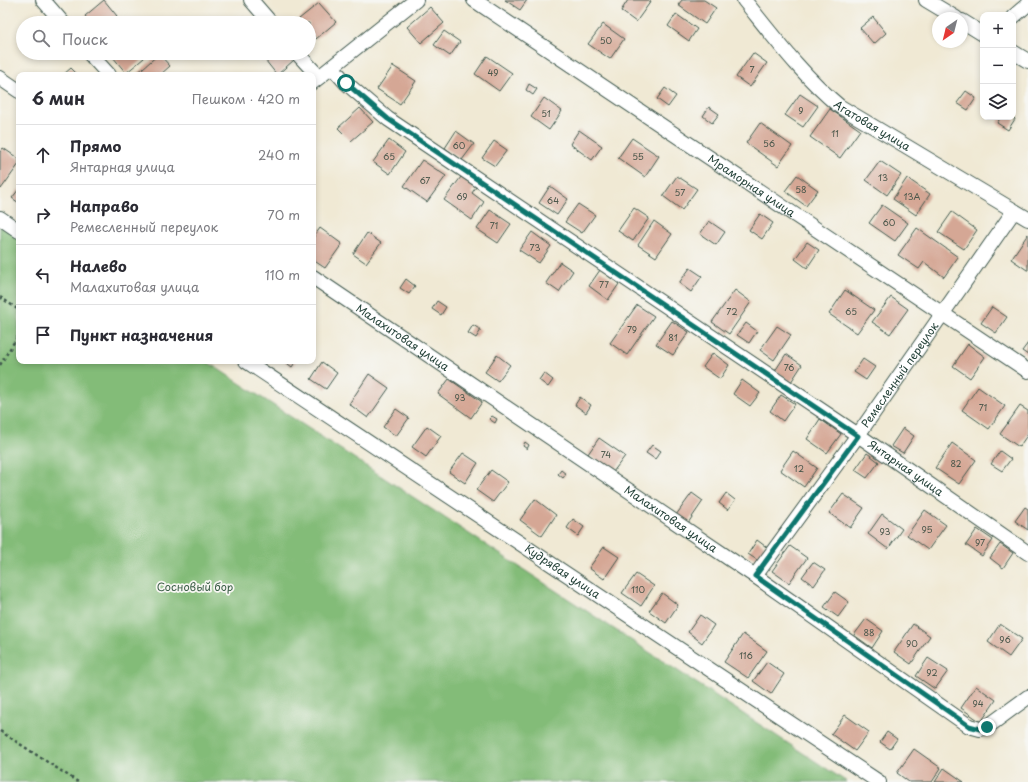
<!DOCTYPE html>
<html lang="ru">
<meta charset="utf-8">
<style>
:root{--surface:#fff;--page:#f2f2f3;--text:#2b2b33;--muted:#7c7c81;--line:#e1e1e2}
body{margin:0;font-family:"Playpen Sans",sans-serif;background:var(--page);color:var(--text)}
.controls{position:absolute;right:12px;top:12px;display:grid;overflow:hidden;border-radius:8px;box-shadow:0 2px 6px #0003}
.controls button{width:36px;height:36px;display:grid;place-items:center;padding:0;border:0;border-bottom:1px solid var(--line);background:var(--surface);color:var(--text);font:20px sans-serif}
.compass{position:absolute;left:932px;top:12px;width:36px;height:36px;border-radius:50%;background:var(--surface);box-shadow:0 2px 6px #0003;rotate:215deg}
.stop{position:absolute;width:12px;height:12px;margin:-9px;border:3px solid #0f766e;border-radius:50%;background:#fff}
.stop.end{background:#0f766e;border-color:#fff;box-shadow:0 1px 4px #0008}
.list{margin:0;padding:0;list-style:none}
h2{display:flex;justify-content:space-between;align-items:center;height:52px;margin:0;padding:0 16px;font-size:17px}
h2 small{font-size:13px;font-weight:400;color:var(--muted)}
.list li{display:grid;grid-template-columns:26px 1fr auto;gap:12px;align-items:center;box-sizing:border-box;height:60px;padding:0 16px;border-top:1px solid var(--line)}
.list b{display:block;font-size:15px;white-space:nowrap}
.list p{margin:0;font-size:13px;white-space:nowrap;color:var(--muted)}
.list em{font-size:13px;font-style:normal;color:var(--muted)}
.icon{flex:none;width:22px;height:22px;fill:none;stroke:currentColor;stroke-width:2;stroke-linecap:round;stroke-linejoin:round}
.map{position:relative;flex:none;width:1028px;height:782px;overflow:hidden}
.search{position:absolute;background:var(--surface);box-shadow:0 2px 6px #0003;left:16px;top:16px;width:300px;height:44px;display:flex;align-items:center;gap:10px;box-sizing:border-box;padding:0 14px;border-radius:22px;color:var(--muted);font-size:15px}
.panel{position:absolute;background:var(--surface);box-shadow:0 2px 6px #0003;left:16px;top:72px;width:300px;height:292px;border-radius:8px}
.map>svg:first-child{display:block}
</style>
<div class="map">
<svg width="1028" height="782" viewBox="0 0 1028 782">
<rect width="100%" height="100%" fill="#f6f6f2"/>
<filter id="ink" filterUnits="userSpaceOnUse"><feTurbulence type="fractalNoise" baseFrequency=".025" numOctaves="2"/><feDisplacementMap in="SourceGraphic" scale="8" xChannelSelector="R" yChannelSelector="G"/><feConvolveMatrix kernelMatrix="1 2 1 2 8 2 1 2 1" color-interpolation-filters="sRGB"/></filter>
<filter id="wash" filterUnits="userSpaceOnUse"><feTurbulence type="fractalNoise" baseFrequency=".012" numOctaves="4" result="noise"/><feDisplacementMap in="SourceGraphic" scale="16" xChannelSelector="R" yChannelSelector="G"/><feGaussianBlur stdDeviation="0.9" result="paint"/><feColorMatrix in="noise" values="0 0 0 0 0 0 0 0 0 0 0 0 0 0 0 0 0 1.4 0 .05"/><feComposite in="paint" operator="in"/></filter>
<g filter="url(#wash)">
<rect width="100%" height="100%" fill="#f0e9d4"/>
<!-- forest -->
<path fill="#83bc78" stroke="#517c56" d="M0,224L19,237V361H206L847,782H0Z"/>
<g id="blocks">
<!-- building -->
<path fill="#d5a795" d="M104,0L117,16L109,23H91L85,16Z
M505,0H527L520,10Z
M628,0H649L651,1L636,22L621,11Z
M682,0H704L716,8L705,24L678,5Z
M319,3L336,22L316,39L309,30V23H303L299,19Z
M430,7L444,23L421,43L407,27Z
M676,14L697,29L689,41L668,26Z
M244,17L249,23H239L238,22Z
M873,17L886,33L874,44L860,28Z
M603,24L624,39L610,59L588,44Z
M444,31L460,42L450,56L434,45Z
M118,53H140L144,58L126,73L113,57Z
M265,53H288L294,60L277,75L262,56Z
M753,53L767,63L750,87L736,77Z
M159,54L170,66L160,75H135Z
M487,56L512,73L499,91L475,74Z
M393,66L416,81L400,104L377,89Z
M71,68L78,75H64V74Z
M529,84L537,89L533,95L526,90Z
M665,88L676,96L668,107L657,99Z
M966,91L976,98L968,110L957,103Z
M800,94L818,106L803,127L785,115Z
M544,98L562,111L549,130L531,117Z
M709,107L719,114L712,123L703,116Z
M360,108L373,122L351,141L338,128Z
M830,109L860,130L840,158L810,137Z
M1001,117H1013L1015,119L1008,130L997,123Z
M760,123L792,146L778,166L746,143Z
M579,130L602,146L592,160L570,144Z
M456,131L474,144L462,160L445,148Z
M632,138L659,156L645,177L618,158Z
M389,140L405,152L390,174L373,162Z
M494,141L507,150L495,166L482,158Z
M3,148L19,159V164L1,189L0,188V152Z
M422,160L446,176L427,202L404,186Z
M880,161L901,175L887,195L866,180Z
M797,175L818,190L806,206L785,191Z
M677,176L697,189L682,210L663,196Z
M461,177L476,187L472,193L484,202L472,220L444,200Z
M907,178L930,194L916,215L893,199Z
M550,186L568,199L557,215L539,203Z
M19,189V203L12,198Z
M578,204L595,215L582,233L565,222Z
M882,205L908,223L895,241L869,223Z
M634,208L649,218L633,241L618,231Z
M490,210L511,224L498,243L477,229Z
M952,212L977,230L964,249L938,232Z
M760,214L773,223L762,239L749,230Z
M654,221L672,234L656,257L638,245Z
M709,221L725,232L716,245L700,234Z
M320,228L342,244L325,268L313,260V238Z
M917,228L958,257L944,277L924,262L919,269L898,255Z
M532,232L551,246L539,263L519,250Z
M367,233L381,243L366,263L353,254Z
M1028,234V270H1027L1011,259Z
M807,242L819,250L807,268L795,259Z
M560,262L573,271L559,292L546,283Z
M690,268L702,276L691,292L679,283Z
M600,270L619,284L608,300L589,286Z
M406,279L415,286L409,294L400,288Z
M735,290L751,302L729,334L712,322Z
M845,290L874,310L857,333L829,314Z
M891,297L908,309L890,334L872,322Z
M437,301L446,307L441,315L432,309Z
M637,305L654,316L627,355L610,343Z
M992,307L1007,317L996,333L981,323Z
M672,321L689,332L673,355L656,344Z
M746,323L757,331L749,343L737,335Z
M473,325L481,330L476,338L468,333Z
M777,326L791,335L774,360L760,350Z
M1028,343V355L1022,351Z
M968,344L985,357L970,378L953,366Z
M713,353L729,365L720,379L703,367Z
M786,354L802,365L791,382L775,371Z
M497,355L510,365L498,381L485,372Z
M863,359L875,367L866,380L854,372Z
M284,361H296L292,367Z
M322,362L337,373L326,389L311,379Z
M544,373L553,380L548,387L539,380Z
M369,374L389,388L368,418L349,404Z
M449,379L482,402L471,418L438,394Z
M742,380L760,393L750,406L733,394Z
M978,387L1005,406L989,429L962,410Z
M781,395L795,404L783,421L770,411Z
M580,397L591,405L586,413L575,405Z
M1020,406L1028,411V434L1019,447L1000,434Z
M396,409L409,418L396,436L383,427Z
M492,416L497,419L495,423L489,419Z
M820,419L841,434L827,453L807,439Z
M427,426L441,436L426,457L412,447Z
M903,428L914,436L903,453L891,446Z
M599,438L625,456L613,472L588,454Z
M525,442L529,445L527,449L523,446Z
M952,443L976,460L959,484L935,468Z
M652,445L661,451L655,459L646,453Z
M793,451L817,468L804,487L780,470Z
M1000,451L1011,459L1002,471L991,464Z
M463,453L478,463L465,483L449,472Z
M867,453L879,462L867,478L855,470Z
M491,470L508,482L493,502L476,490Z
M561,470L566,474L563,478L558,474Z
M692,493L703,501L688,523L676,515Z
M726,493L735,500L728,510L719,503Z
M843,494L864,508L850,528L829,513Z
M535,499L556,515L542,536L520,520Z
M1025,507L1028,509V530L1015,521Z
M925,510L946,525L928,550L907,535Z
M882,514L902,529L888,549L868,534Z
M573,519L584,527L578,536L567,528Z
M977,529L993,540L982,556L966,545Z
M757,540L769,549L760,562L748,554Z
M1000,544L1013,553L1003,568L990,558Z
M790,546L807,558L789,583L772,571Z
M604,547L619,557L604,579L589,568Z
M813,562L825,570L814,586L802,577Z
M636,574L654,586L641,606L622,593Z
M835,592L849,602L838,617L824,607Z
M662,593L678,605L666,623L649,611Z
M700,615L714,625L702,643L688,632Z
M866,619L883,631L872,648L854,635Z
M913,624L930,636L911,664L894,652Z
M1000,624L1022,639L1009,657L988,642Z
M743,634L767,651L748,678L724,662Z
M928,658L948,671L935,689L916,676Z
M767,662L784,674L771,694L753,681Z
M976,686L996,700L981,722L961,708Z
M845,715L869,732L855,751L831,734Z
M887,732L897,739L890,749L880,742Z
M914,749L941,768L932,782H909L897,773Z
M944,768L964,782H935Z"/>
</g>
</g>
<g filter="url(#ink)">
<use href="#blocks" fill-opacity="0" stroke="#3e574c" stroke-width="1"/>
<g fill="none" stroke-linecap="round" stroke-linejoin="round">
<defs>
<g id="street">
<path d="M43,0L63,23"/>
<path d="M251,0L271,23"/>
<path id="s1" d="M474,0L1028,371"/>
<path id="s2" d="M744,0C774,37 802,75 839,106L1028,219"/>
<path d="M926,0L956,18"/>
<path d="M1013,17L1028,4"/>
<path d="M962,21L983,34"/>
<path d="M1013,52L1028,61"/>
<path d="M89,53L109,75"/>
<path d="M297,53L319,77"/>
<path id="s3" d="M332,67L346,83L388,119L858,435L1028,553"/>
<path d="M0,78L19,91"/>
<path d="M313,82L416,0"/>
<path d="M0,218L19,231"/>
<path id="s4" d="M313,277L755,576L969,726L980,729L987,727L1028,697"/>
<path id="s5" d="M246,361L879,782"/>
<path id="s6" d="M755,576L858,435L1014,211"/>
</g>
</defs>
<!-- street casing -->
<use href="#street" stroke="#3e574c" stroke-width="16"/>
<!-- path -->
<path stroke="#3e574c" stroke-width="2.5" stroke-dasharray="3 3" stroke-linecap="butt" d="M0,297L19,310
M0,365L19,334
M0,731L78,782"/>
<!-- street -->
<use href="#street" stroke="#fff" stroke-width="14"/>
</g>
</g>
<g fill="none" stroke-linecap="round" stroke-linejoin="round" filter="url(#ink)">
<!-- route -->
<path stroke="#0f766e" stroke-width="5" d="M346,83L388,119L858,436L755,576L969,726L980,729L987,727"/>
</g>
<g text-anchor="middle" stroke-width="3.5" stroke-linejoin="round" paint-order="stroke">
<!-- number labels -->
<g font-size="9" fill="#4c584c">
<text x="606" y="44">50</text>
<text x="752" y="73">7</text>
<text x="493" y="76">49</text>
<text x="801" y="114">9</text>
<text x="546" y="117">51</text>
<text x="835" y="137">11</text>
<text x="769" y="147">56</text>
<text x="459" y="149">60</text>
<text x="389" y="160">65</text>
<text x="638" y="160">55</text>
<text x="883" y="181">13</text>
<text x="425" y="184">67</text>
<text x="801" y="193">58</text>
<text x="680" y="196">57</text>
<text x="462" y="200">69</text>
<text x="912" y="200">13А</text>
<text x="553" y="204">64</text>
<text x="889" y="226">60</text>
<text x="494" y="229">71</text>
<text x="535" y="251">73</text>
<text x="604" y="288">77</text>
<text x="732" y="315">72</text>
<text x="851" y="315">65</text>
<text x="632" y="333">79</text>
<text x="673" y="341">81</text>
<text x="789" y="371">76</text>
<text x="460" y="401">93</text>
<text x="983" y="411">71</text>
<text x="606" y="458">74</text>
<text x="956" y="467">82</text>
<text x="799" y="472">12</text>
<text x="927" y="533">95</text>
<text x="885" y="535">93</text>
<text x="980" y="546">97</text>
<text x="638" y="593">110</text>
<text x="869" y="636">88</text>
<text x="1005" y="643">96</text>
<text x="912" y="647">90</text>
<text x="746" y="659">116</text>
<text x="932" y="676">92</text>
<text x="978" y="707">94</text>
</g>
<!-- street labels -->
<g font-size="11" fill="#1f3d34" stroke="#f6f6f2">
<text dy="4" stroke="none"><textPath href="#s2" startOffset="181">Агатовая улица</textPath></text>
<text dy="4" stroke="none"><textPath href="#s1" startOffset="334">Мраморная улица</textPath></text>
<text dy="4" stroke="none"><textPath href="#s4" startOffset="108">Малахитовая улица</textPath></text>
<text dy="4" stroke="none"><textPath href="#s6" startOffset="248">Ремесленный переулок</textPath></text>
<text dy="4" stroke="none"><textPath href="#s3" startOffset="701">Янтарная улица</textPath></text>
<text dy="4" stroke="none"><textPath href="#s4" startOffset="432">Малахитовая улица</textPath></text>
<text dy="4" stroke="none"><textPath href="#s5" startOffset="380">Кудрявая улица</textPath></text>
</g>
<!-- park labels -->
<g font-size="11" fill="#3a5d46" stroke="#f6f6f2">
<text x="195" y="591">Сосновый бор</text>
</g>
</g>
</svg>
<div class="controls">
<button>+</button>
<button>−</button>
<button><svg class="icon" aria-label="layers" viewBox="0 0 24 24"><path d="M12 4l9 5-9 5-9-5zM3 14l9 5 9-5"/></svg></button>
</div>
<svg class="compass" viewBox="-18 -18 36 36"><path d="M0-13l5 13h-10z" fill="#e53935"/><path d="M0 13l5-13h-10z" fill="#7c7c81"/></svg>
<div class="stop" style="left:346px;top:83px"></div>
<div class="stop end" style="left:987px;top:727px"></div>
<div class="search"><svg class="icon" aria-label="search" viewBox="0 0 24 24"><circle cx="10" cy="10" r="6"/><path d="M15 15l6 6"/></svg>Поиск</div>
<section class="panel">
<h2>6 мин<small>Пешком · 420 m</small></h2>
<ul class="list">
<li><svg class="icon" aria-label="ahead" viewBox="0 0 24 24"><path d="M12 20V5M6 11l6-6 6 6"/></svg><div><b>Прямо</b><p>Янтарная улица</p></div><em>240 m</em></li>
<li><svg class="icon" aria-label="right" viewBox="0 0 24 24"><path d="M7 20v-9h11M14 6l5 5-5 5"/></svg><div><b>Направо</b><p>Ремесленный переулок</p></div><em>70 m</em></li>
<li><svg class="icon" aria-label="left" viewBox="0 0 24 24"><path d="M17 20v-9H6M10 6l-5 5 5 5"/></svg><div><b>Налево</b><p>Малахитовая улица</p></div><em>110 m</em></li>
<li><svg class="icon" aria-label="arrive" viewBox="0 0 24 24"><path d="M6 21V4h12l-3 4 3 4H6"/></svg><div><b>Пункт назначения</b></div></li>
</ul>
</section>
</div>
